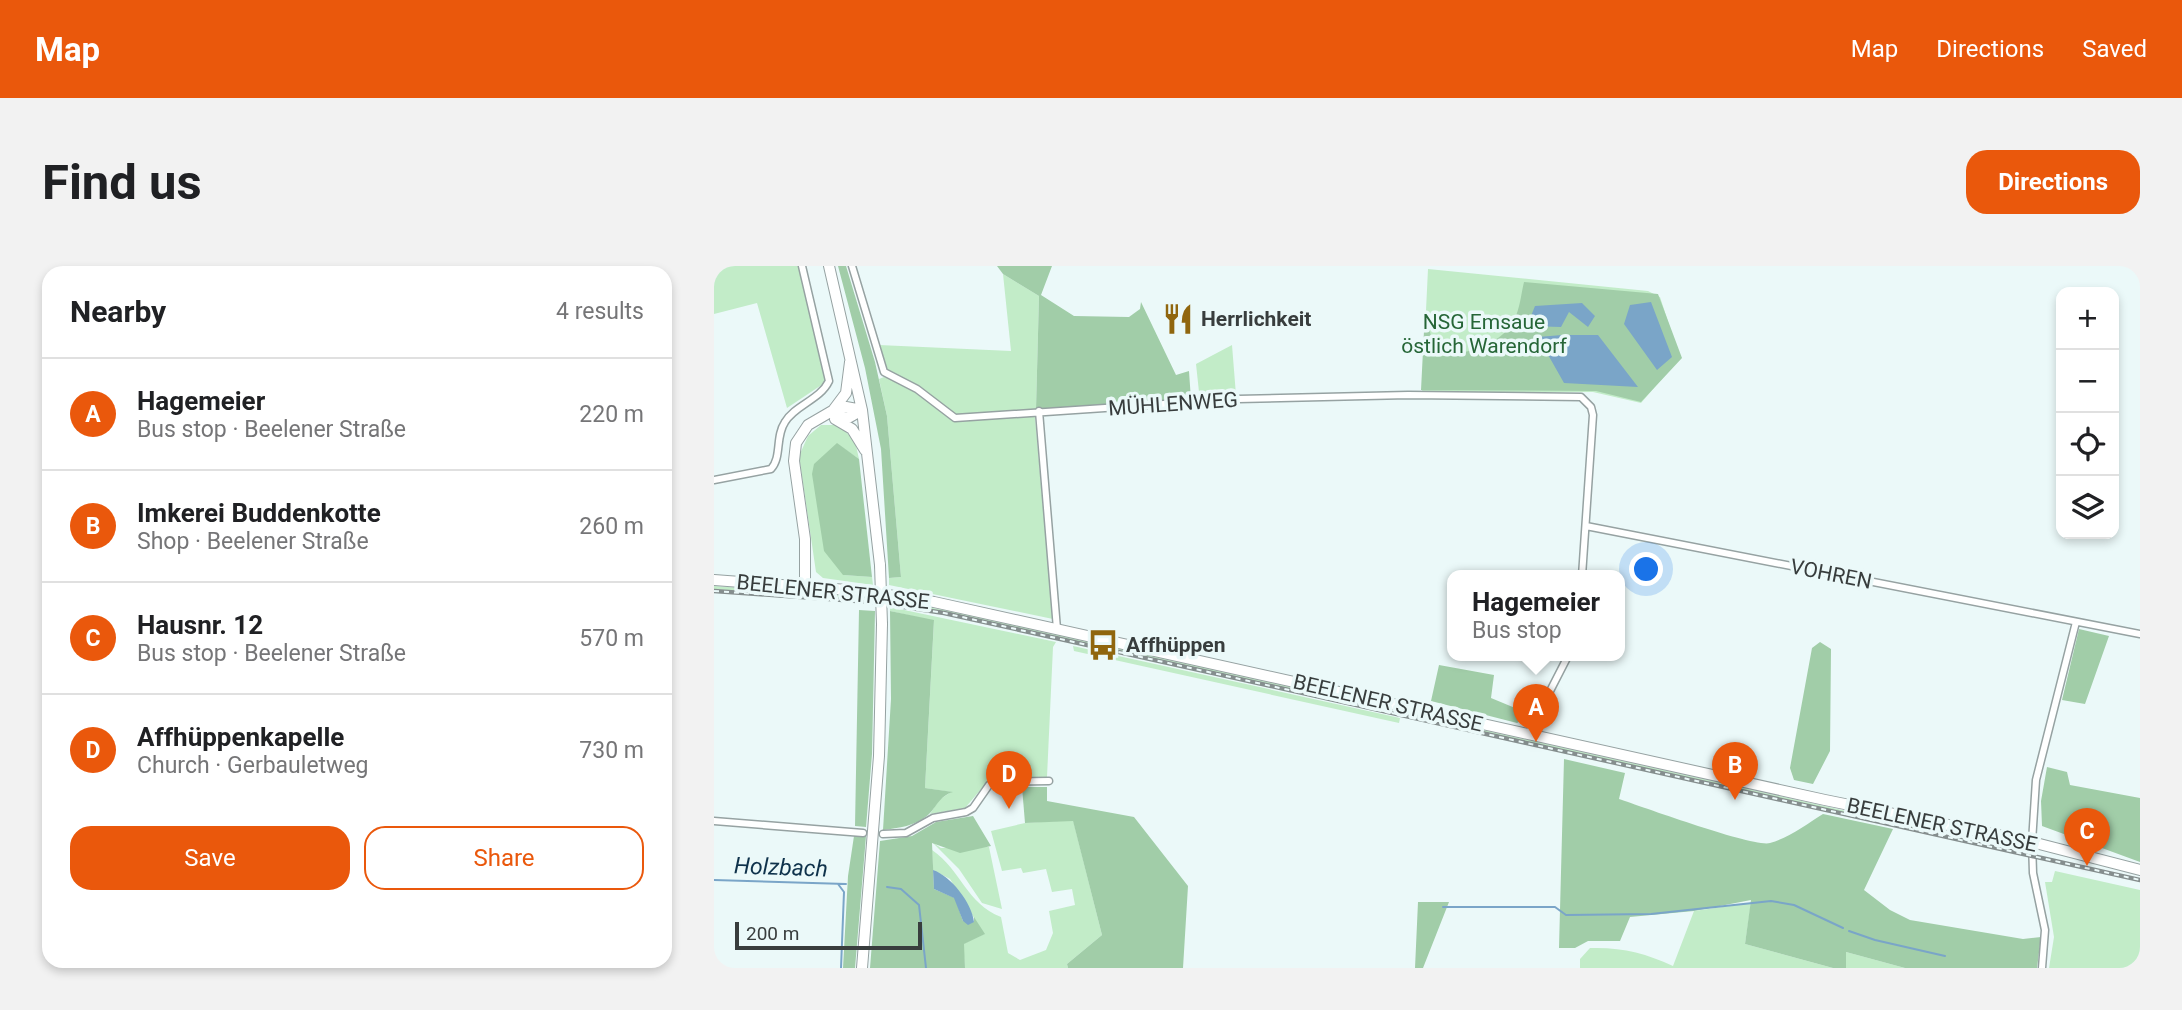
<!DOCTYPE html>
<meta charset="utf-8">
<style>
:root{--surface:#fff;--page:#f2f2f2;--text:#202124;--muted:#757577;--line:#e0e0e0;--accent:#ea580c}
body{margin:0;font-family:Roboto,sans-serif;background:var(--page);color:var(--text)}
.controls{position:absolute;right:21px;top:21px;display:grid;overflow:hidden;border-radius:14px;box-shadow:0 4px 10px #0003}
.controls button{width:63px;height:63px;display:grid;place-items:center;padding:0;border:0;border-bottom:2px solid var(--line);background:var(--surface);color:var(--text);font:35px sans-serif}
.scale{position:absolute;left:21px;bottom:18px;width:187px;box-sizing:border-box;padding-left:7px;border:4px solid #383d3d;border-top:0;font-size:19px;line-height:24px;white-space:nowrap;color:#383d3d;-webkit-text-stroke:5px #ebf9f9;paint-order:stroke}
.you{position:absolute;left:933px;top:304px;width:24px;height:24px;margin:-18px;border:5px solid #fff;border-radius:50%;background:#1a73e8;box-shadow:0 0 0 10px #1a73e833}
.badge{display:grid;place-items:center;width:46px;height:46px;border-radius:50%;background:var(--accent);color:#fff;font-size:23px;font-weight:700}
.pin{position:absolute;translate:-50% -58px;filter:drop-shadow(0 2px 4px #0008)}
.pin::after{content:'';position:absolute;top:37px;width:24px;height:21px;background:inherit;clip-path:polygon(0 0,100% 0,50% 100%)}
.popup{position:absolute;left:733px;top:304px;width:178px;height:91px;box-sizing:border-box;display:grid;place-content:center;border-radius:14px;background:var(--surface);filter:drop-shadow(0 2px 5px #0005);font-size:23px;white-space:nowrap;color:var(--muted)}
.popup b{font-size:26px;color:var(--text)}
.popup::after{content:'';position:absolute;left:50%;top:100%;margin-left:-14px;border:14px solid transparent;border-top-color:var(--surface)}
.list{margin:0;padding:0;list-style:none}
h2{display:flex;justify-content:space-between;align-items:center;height:91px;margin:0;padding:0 28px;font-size:30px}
h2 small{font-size:23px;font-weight:400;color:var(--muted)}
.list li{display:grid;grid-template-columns:46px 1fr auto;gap:21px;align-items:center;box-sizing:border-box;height:112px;padding:0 28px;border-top:2px solid var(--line)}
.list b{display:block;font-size:26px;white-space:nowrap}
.list p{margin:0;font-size:23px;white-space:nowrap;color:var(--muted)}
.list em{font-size:23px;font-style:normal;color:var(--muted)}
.actions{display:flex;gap:14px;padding:21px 28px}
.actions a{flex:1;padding:16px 0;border:2px solid var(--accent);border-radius:21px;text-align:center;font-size:24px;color:var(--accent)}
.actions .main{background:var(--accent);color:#fff}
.icon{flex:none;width:38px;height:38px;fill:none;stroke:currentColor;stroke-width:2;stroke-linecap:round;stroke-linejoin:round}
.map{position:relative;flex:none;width:1426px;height:702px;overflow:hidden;border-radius:21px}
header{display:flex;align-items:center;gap:42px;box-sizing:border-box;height:98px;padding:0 35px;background:var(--accent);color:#fff}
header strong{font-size:33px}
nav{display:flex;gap:38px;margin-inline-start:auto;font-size:24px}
.intro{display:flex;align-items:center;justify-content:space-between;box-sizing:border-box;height:168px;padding:0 42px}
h1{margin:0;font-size:49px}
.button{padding:18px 32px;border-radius:21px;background:var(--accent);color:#fff;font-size:24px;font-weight:700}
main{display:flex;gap:42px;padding:0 42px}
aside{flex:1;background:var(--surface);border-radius:21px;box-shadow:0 4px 10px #0003}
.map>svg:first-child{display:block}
</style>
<header>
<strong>Map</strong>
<nav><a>Map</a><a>Directions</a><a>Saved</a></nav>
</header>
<div class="intro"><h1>Find us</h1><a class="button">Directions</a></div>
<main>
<aside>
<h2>Nearby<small>4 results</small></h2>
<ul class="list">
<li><span class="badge">A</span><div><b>Hagemeier</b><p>Bus stop · Beelener Straße</p></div><em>220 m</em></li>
<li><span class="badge">B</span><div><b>Imkerei Buddenkotte</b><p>Shop · Beelener Straße</p></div><em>260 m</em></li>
<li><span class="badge">C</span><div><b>Hausnr. 12</b><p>Bus stop · Beelener Straße</p></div><em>570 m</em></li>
<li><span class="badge">D</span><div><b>Affhüppenkapelle</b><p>Church · Gerbauletweg</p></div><em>730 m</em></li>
</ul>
<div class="actions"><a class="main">Save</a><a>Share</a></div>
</aside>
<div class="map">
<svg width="1426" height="702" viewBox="0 0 1426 702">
<rect width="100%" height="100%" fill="#ebf9f9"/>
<!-- green -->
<path fill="#c2ecc8" d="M0,0H84L109,93L112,116L73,142L43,37L0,48Z
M714,3L934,25L946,31L966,92L927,137L879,126L708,127Z
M289,8L325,30L322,143L243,150L196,115L174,107L165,79L297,85Z
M518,79L522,129L491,131L485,126L482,98Z
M170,111L194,119L240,155L315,148L321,151L339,353L175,319V312L187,311L173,150L165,113Z
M107,159H125L141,175L145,193L123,178L129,309L158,311L159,319L109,312L102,306L85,190L94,170Z
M0,320L145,330L160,332V335L0,323Z
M175,335L238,345L1226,566L1224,568Z
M176,341L342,376L339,381L333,511L281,513L274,515L251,542L216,548L225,534L237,526L211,522L220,355L176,345Z
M359,380L686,452L685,457L360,385Z
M359,554L388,669L353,698L354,702H251L249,678L270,668L236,613L219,604L218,584C248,605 252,637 287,651L294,687L306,694L332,684L339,667L335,645L361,639L358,623L338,626L332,603L309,607L307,602L288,605L277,565L311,557Z
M218,576L227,582L275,581L288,643L268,637L245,603Z
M1341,605L1426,624V702H1335L1340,671L1331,616H1338Z
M1037,637L1031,678L1119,702H866V693L876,682C908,681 931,687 959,700L980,645Z
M1132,686L1191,702H1132Z"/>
<!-- forest -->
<path fill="#a1cda8" d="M124,0H132L161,96L173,150L187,311L175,312L167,183L151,102Z
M283,0H338L327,29L360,50L415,51L426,43L427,36L462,109L475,105L477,134L395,141L322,143L325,30L289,8Z
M810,16L944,28L968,92L927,136L882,125L707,124L711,45L722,91C750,87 785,82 800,54C806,43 807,28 810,16Z
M123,177L145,193L158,311L129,309L110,285L98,208L100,198Z
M145,344L161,345L158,488L152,561L141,560Z
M176,345L220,354L211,522L239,526C225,530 223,541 214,549C201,560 185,562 169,564L177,433Z
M1365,363L1395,370L1371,438L1348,434Z
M1106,376L1117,383L1116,485L1099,518L1080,514L1076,502L1098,382Z
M725,399L780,409L777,432L818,449L803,457L717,435Z
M850,493L911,507L905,533C929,541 1041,582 1056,577C1075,572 1093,558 1109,548L1179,563L1150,624L1176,644L1196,654L1309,673L1327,671L1323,702H1191L1132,686V702H1119L1031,678L1037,634L980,645L916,651L906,675H874L861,682H845Z
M1333,501L1353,506L1356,519L1426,532V596L1328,560L1327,535Z
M308,521H333V535L420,551L474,620L469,702H354L353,698L388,669L359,555L311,557Z
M259,550L277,580L246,587L218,577L220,623L241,632L249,655L260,656V651L271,668L250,678L251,702H156L166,575L198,570L222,556Z
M140,570H152L141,702H129L134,610Z
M704,636H735L709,702H701Z"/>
<!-- water -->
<path fill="#7aa5c8" d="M937,36L958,91L943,104L910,58L916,39Z
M868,37L881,50L874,61L855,46L847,61L813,60L821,40Z
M848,69H884L924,121L850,117L824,71Z
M219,604C237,610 258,637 260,656L254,659L249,655L240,632L220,623Z"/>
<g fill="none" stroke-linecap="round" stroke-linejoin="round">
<!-- stream -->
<path stroke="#7aa5c8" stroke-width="2" d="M0,614L132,618
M124,618L130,626L127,702
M173,621L187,623L205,639L212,702
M729,641H841L852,649L937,648L1057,635L1080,639L1129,662
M1135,665L1161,674L1231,690"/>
<defs>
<path id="street" d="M138,0L170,106L203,123L241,152L524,133L694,129L867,131L877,141L879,149L868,310
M325,145L343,363
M0,214L57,203C68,191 61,171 71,156C81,139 106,134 115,115L88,0
M872,260L1426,368
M814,468L854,390
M0,555L149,567
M169,568L192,567L219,552L252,546L259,542L275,519L282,516L335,515
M1328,702L1331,664L1319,607L1318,576L1322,514L1362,356"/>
<path id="primary" d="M115,0L148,144L166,299
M120,143L132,127L136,96
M121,153L138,163L151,184
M121,153L136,151L148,144
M0,314L147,325L220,336L1111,534L1318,576L1426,604
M91,320V273L80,195L82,177L94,159L118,145L132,141L148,144
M148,702L165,490L168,358"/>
</defs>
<!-- street casing -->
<use href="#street" stroke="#96a2a2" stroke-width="9"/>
<!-- primary casing -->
<use href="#primary" stroke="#96a2a2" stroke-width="12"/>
<!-- street -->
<use href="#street" stroke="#fff" stroke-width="6"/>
<!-- primary -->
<use href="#primary" stroke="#fff" stroke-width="10"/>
<defs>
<path id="rail" d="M0,325L157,336L230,347L1426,614"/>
</defs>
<!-- rail casing -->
<use href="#rail" stroke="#858e8e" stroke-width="4.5"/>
<!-- rail -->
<use href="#rail" stroke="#ebf9f9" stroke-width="2" stroke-dasharray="5" stroke-linecap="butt"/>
<defs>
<path id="primary-bridge" d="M166,299L168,358"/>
</defs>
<!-- primary-bridge casing -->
<use href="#primary-bridge" stroke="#96a2a2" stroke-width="12" stroke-linecap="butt"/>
<!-- primary-bridge -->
<use href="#primary-bridge" stroke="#fff" stroke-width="10"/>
</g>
<!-- icons -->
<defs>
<symbol id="restaurant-bare" viewBox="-9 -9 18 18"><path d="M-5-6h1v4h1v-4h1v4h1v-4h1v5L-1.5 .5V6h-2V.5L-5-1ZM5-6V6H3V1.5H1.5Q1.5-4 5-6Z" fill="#90660e" stroke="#ebf9f9" stroke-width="2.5" paint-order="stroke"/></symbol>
<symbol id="bus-bare" viewBox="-9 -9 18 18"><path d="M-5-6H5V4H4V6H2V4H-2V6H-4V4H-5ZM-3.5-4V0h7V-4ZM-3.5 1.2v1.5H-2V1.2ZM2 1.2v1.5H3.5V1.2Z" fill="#90660e" stroke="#ebf9f9" stroke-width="2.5" paint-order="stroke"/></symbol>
</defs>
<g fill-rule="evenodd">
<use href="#restaurant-bare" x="442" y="31" width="44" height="44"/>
<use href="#bus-bare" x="367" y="357" width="44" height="44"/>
</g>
<g text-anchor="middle" stroke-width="7" stroke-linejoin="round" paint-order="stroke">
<!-- poi labels -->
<g font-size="21" font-weight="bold" fill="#383d3d" stroke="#ebf9f9" text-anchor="start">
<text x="487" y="60">Herrlichkeit</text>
<text x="412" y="386">Affhüppen</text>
</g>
<!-- park labels -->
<g font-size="21" fill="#266637" stroke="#ebf9f9">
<text x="770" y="63">NSG Emsaue<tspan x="770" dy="24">östlich Warendorf</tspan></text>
</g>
<!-- street labels -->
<g font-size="21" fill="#383d3d" stroke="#ebf9f9">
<text transform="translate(459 138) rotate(-4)" y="7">MÜHLENWEG</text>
<text transform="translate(1117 308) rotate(11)" y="7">VOHREN</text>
<text transform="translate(119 326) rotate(6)" y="7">BEELENER STRASSE</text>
<text transform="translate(674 437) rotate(13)" y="7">BEELENER STRASSE</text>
<text transform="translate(1228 559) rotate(12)" y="7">BEELENER STRASSE</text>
</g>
<!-- water labels -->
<g font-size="23" font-style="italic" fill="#0f324b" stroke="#ebf9f9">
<text transform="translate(67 601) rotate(2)" y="8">Holzbach</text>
</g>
</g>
</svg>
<div class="controls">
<button>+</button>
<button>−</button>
<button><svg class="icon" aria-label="locate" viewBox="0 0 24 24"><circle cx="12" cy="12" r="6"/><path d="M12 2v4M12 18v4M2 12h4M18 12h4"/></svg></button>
<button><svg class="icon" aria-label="layers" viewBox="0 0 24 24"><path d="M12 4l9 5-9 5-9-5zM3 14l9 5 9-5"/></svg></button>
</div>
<div class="scale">200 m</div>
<div class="you"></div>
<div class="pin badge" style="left:822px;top:476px">A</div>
<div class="popup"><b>Hagemeier</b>Bus stop</div>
<div class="pin badge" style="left:1021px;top:534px">B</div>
<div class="pin badge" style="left:1373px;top:600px">C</div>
<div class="pin badge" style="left:295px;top:543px">D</div>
</div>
</main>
